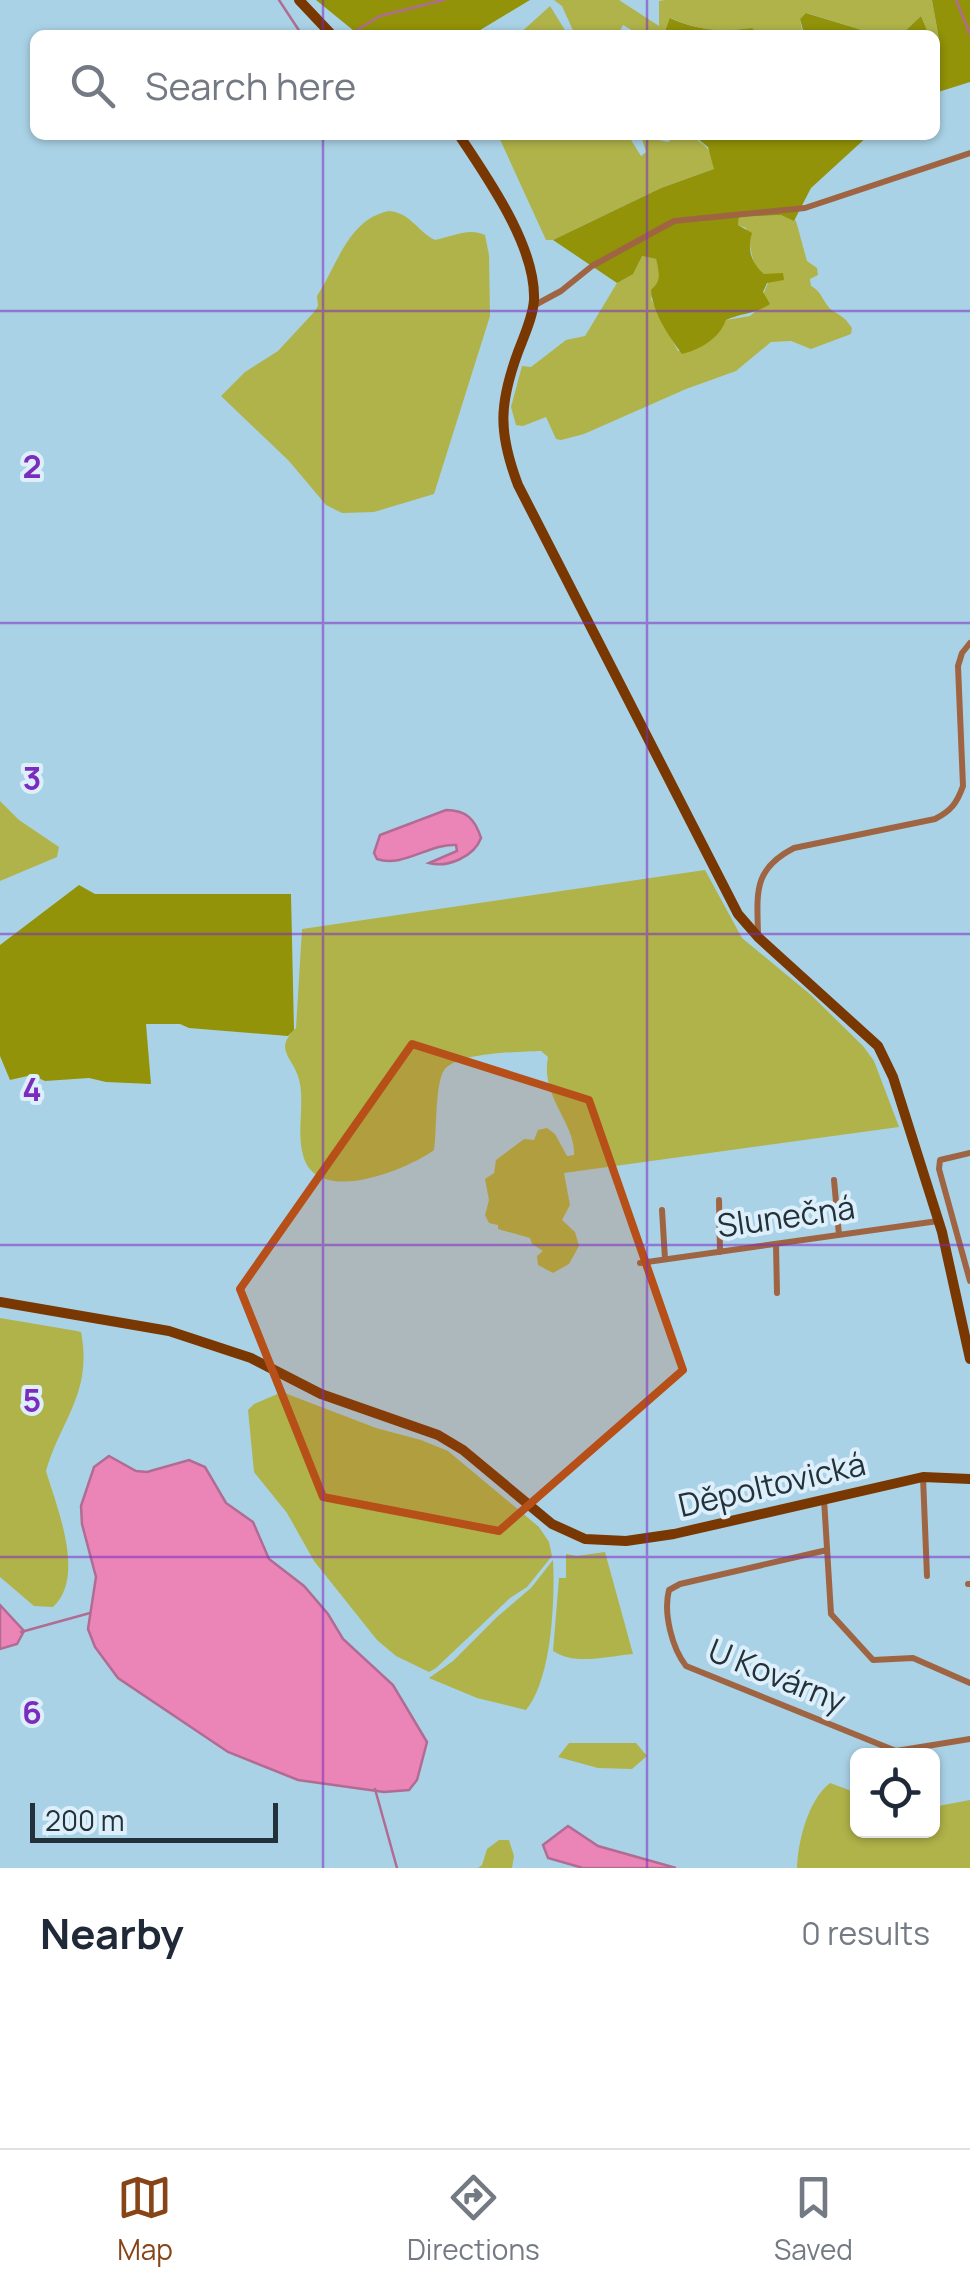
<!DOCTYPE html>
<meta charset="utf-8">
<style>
:root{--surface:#fff;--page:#f2f2f3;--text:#1f2937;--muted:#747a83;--line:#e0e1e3;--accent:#874416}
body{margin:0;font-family:Manrope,sans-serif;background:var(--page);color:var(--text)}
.controls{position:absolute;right:30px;bottom:30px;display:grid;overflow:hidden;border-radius:15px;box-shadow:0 2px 8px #0004}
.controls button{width:90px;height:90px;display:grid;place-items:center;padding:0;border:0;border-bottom:2px solid var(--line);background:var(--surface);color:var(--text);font:50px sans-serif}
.scale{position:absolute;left:30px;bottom:25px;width:248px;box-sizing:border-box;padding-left:10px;border:5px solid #23323a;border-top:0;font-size:28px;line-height:35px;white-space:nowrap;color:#23323a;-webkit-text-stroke:8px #dceffa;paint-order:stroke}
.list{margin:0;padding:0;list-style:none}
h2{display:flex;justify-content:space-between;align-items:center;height:130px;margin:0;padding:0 40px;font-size:42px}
h2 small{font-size:32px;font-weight:400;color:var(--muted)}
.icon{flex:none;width:55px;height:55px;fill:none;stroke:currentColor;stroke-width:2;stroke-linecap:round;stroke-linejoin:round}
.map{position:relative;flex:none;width:970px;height:1868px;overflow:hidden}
.search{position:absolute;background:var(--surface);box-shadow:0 2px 8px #0004;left:30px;right:30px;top:30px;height:110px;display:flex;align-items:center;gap:25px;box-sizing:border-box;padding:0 35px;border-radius:15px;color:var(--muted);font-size:38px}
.sheet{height:280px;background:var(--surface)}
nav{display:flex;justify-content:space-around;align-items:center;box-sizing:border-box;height:140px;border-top:2px solid var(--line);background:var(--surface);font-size:28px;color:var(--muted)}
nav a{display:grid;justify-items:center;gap:5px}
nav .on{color:var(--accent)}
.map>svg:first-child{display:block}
</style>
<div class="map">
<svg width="970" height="1868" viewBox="0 0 970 1868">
<rect width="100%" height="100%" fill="#aad2e6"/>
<!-- green -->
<path fill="#b0b349" d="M554,0H619L659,26V1L665,0H932L940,46L935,45V35H929L921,16L902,34H875L807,13L800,19L802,30L812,35H761L752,28C723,32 698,31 671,18L665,30L671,35H640L623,25L618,35H575L562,6Z
M550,6L568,35H518Z
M498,135H628L641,156L646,152L641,136L668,142L673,138L669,135C693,135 713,142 714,169L661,188L553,240H546Z
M389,211C411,213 417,231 435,240C451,237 469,227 485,235L489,255L490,316L434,494L374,512L342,513L326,505L289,461L221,396L245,372L278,351L315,311L318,306L317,296C337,266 348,219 389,211Z
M781,215L796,221L807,261L817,268L818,275L810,279L811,286C823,292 823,304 833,311C843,317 845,318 852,328L851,334L811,349L791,341L771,342L736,371L686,389L584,434L561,440L556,439L546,417L523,426L516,425L511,407L522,366L531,367L566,340L585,336L617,283L642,256L656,259L660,275L651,299L678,351C700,350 717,341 726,320L750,316L756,311L768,283L754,264L746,228L738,225L739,217Z
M0,801L19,820L59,847L57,857L0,881Z
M705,870L742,938L811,995L863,1046L874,1061L899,1127L564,1173L570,1205L562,1220L575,1232L579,1246L569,1264L553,1273L538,1265L537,1256L543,1251L532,1244L530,1238L498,1229V1225L489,1223L485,1215L489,1200L485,1179L494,1173L496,1160L524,1139L534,1140L538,1130L547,1128L555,1134L567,1156L574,1155C576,1123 540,1097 548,1057L541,1051C520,1052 453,1052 443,1072C435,1088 437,1130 434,1150C407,1170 316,1207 303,1155C296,1130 306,1100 298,1076C291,1056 274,1049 296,1028L302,929Z
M0,1318L77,1331L81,1332C93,1393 60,1421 46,1471C57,1508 86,1577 53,1607L34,1606L0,1577Z
M282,1392L376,1428L421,1440L448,1451L539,1527L549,1542L552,1556L527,1587L510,1598L436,1668L429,1672L396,1656L377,1640L314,1561L287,1513L254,1472L248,1410L254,1404Z
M605,1552L633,1654C608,1656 575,1666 553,1651L559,1578H566V1554L577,1556Z
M553,1560C555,1600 552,1679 526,1710L477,1698L429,1678L453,1661L497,1617L531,1588Z
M569,1743H636L647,1756L632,1769L598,1768L558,1757Z
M830,1783L857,1793L858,1830H932L933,1807L970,1800V1868H797C798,1841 808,1800 830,1783Z
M499,1840H509L514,1856L512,1868H478L482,1865L487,1849Z"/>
<!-- forest -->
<path fill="#929308" d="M316,0H530L472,35H359Z
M932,0H970V82L935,93V45H940Z
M806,13L875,34H902L921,16L929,35H812L803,30L800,19Z
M670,18C698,31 723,32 752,28L761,35H671L665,31Z
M693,135H869L811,188L794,221L781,215L739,217L738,225L752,233C747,249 751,263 764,274L783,273L784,280L767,283L763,292L770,304C755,314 741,313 726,320C719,339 701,349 682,354C669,336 653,314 651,290C662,280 659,273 656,259L642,256L633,274L617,283L553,240L661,188L714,169L708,147Z
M79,885L95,894H291L294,1030L288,1036L189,1028L180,1024H146L151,1084L106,1082L89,1078L45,1081L32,1075L10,1080L0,1056V945Z"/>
<!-- water -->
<path fill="#ec85b7" stroke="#b06c92" stroke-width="2.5" d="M446,810C466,810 475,819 481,838C474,857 447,868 429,863L457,851L456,845C430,843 403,868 377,859L374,853L380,835Z
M109,1456L136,1471L147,1472L189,1460L205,1467L226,1503L253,1522L269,1559L304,1586L328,1614L343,1639L393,1685L427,1742L417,1780L409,1790L384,1792L298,1780L228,1752L118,1678L95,1647L88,1629L96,1577L82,1524L81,1506L94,1467Z
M0,1605L24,1631L17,1644L0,1649Z
M568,1826L598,1846L676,1868H583L548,1858L543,1845Z"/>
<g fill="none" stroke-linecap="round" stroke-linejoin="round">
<!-- stream -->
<path stroke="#b06c92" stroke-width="2.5" d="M279,0L302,35
M956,0L970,34
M349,35L380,16L444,0
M21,1632L90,1613
M375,1789L397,1868"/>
<!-- street -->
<path stroke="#9f6543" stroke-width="6" d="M535,305L561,291L592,266L674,221L805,208L970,153
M758,934C757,892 753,869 794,848L935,819C951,811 957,803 963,786L958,666L962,653L970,643
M970,1153L940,1160L939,1169L970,1281
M834,1180L839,1235
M719,1200L720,1252
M662,1210L665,1259
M776,1244L777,1293
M640,1263L938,1221
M923,1477L927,1576
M824,1499L831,1614L873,1660L913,1658L970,1683
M827,1550L680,1584L669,1590C663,1613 672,1648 686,1666L896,1751L970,1739
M968,1584H970"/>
<!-- secondary -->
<path stroke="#793702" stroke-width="10" d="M299,0L332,35
M459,135C488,179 536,246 534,300C533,317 524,336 518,352C499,404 498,432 518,485L738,914L758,937L878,1046L893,1077L942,1232L970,1359
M0,1302L169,1331L251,1358L321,1394L438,1435L463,1450L552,1524L585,1539L626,1541L674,1534L923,1477L970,1479"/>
</g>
<!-- marked area -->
<path fill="#b74f18" fill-opacity="0.2" stroke="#b74f18" stroke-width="8" stroke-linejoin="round" d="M412,1044L589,1100L683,1370L499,1531L323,1497L240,1289Z"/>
<!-- grid -->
<path fill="none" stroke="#7b2cbf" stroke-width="2.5" stroke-opacity="0.55" d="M323,0V35M647,0V35M323,135V1868M647,135V1868M0,311H970M0,623H970M0,934H970M0,1245H970M0,1557H970"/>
<g text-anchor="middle" stroke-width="8" stroke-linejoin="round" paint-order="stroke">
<!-- street labels -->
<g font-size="32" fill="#23323a" stroke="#dceffa">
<text transform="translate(786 1217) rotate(-8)" y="11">Slunečná</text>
<text transform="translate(772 1485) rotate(-13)" y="11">Děpoltovická</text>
<text transform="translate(777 1676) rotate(22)" y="11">U Kovárny</text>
</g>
</g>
<g font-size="32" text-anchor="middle" font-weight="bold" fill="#7b2cbf" stroke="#dceffa" stroke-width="8" stroke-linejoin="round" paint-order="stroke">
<text x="32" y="478">2</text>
<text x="32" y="790">3</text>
<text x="32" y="1101">4</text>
<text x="32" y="1412">5</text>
<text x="32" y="1724">6</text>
</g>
</svg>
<div class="controls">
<button><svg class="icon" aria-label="locate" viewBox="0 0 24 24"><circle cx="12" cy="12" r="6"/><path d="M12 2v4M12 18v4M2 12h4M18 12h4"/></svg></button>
</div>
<div class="scale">200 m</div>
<div class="search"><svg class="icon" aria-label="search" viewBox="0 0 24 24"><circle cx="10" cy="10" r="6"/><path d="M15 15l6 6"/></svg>Search here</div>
</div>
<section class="sheet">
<h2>Nearby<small>0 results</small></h2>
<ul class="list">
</ul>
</section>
<nav>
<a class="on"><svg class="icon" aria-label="map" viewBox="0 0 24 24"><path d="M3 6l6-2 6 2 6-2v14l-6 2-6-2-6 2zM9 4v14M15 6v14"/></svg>Map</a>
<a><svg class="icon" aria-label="directions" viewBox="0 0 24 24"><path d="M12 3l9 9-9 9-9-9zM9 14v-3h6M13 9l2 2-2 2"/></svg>Directions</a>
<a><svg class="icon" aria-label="saved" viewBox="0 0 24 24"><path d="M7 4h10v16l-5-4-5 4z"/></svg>Saved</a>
</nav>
